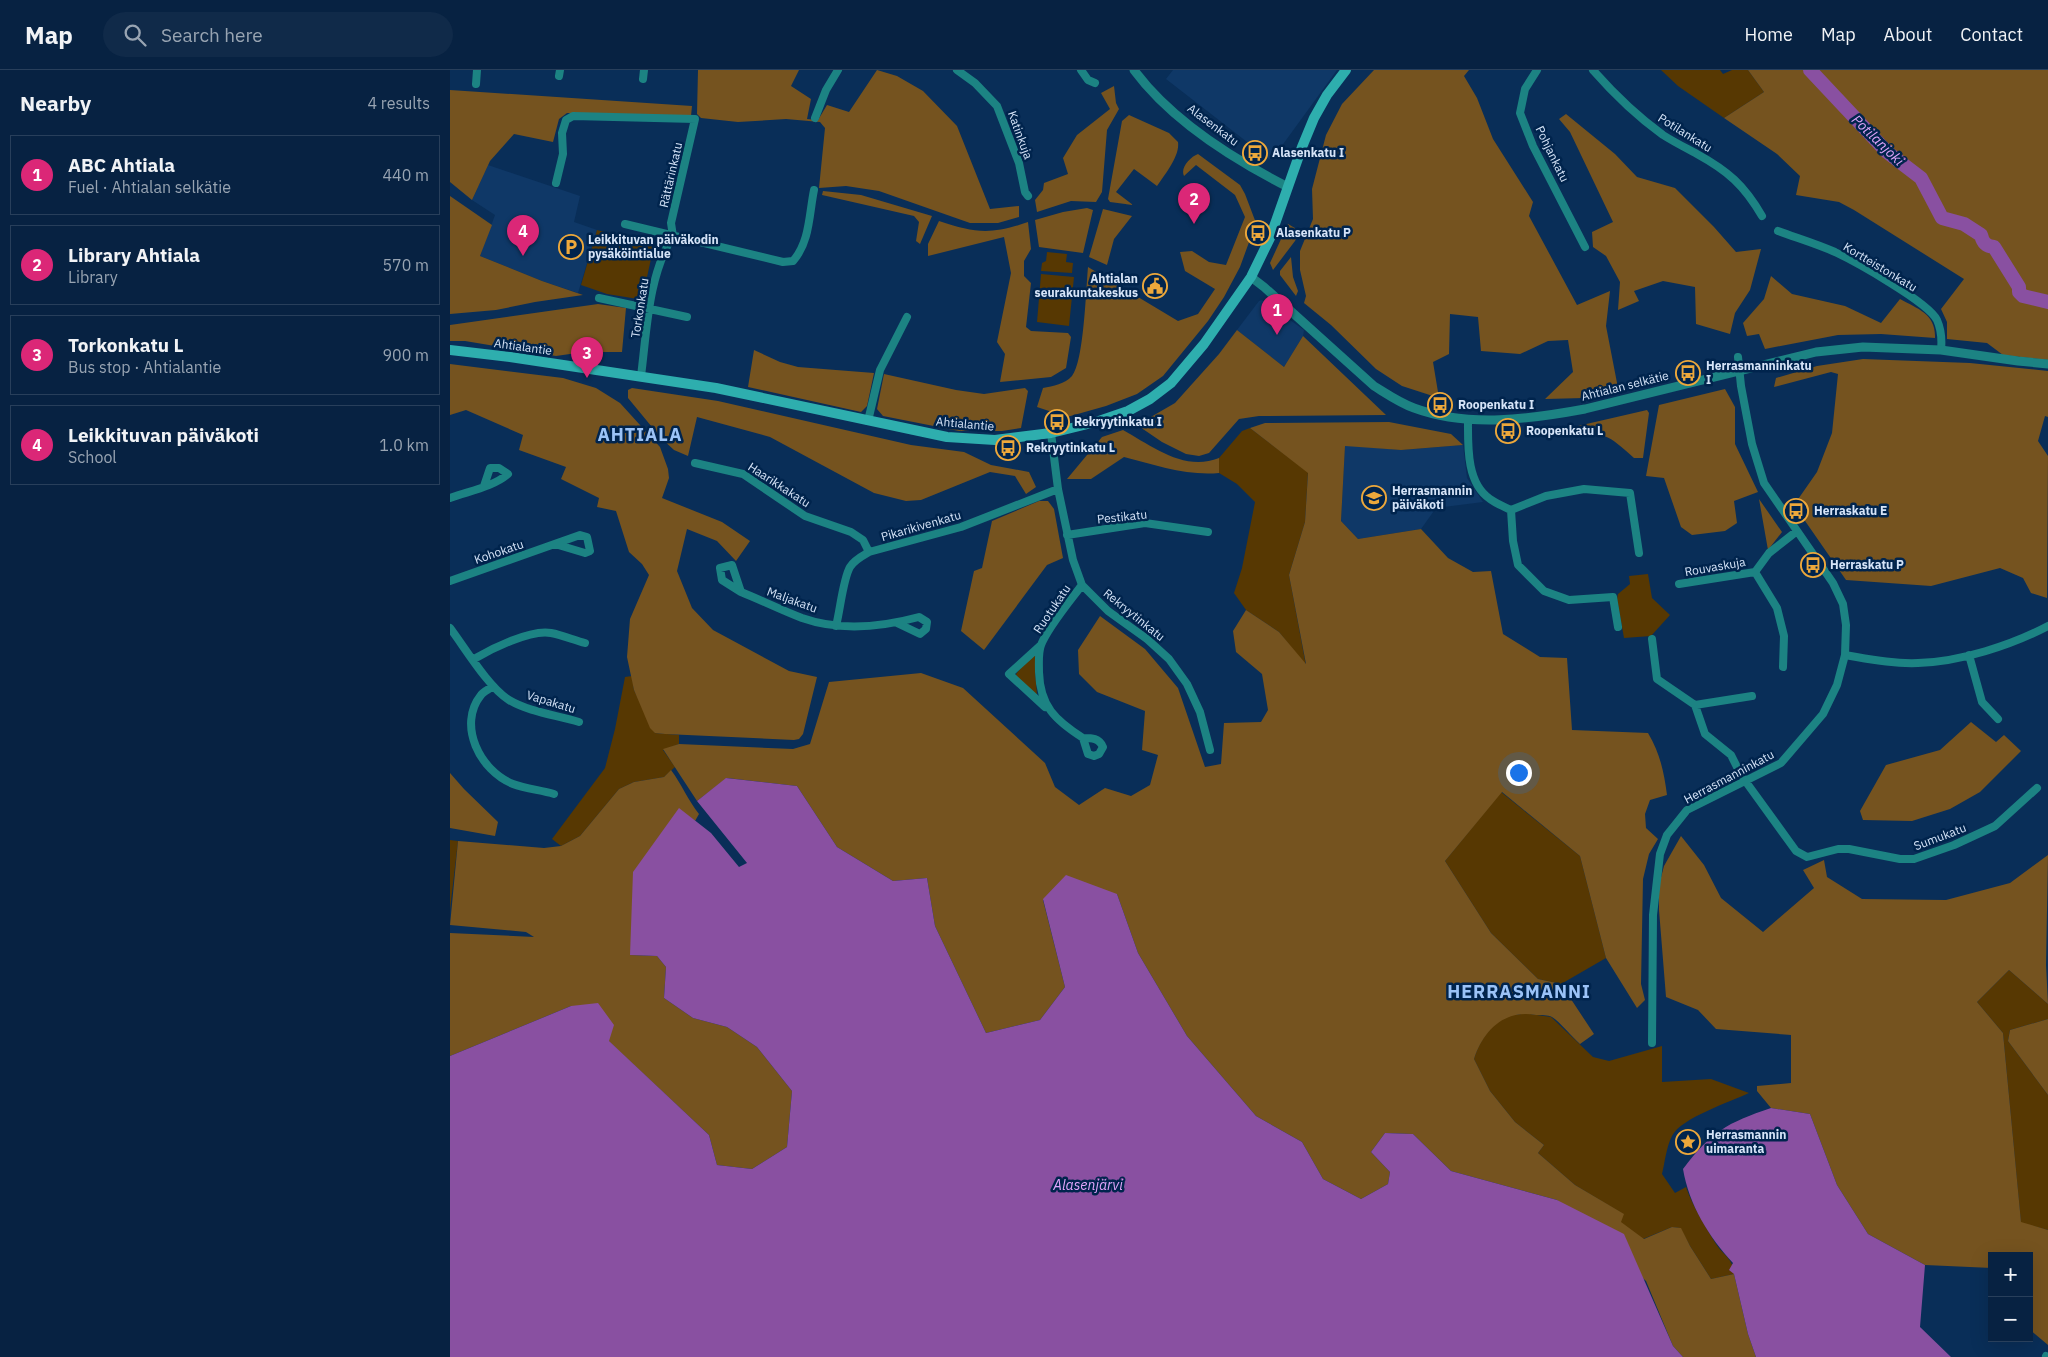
<!DOCTYPE html>
<meta charset="utf-8">
<style>
:root{--surface:#072242;--page:#102a49;--text:#f1f3f6;--muted:#98a4b2;--line:#283f5b;--accent:#db2777}
body{margin:0;font-family:"IBM Plex Sans",sans-serif;background:var(--page);color:var(--text)}
.controls{position:absolute;right:15px;bottom:15px;display:grid;overflow:hidden;border-radius:0px;box-shadow:0 5px 20px #0002}
.controls button{width:45px;height:45px;display:grid;place-items:center;padding:0;border:0;border-bottom:1px solid var(--line);background:var(--surface);color:var(--text);font:25px sans-serif}
.you{position:absolute;left:1068px;top:702px;width:18px;height:18px;margin:-12px;border:4px solid #fff;border-radius:50%;background:#1a73e8;box-shadow:0 0 0 8px #1a73e833}
.badge{display:grid;place-items:center;width:32px;height:32px;border-radius:50%;background:var(--accent);color:#fff;font-size:16px;font-weight:700}
.pin{position:absolute;translate:-50% -41px;filter:drop-shadow(0 1px 2px #0008)}
.pin::after{content:'';position:absolute;top:26px;width:18px;height:15px;background:inherit;clip-path:polygon(0 0,100% 0,50% 100%)}
.list{margin:0;padding:0;list-style:none}
h2{display:flex;justify-content:space-between;align-items:center;height:65px;margin:0;padding:0 20px;font-size:21px}
h2 small{font-size:16px;font-weight:400;color:var(--muted)}
.list li{display:grid;grid-template-columns:32px 1fr auto;gap:15px;align-items:center;box-sizing:border-box;height:80px;margin:0 10px 10px;padding:0 10px;border:1px solid var(--line);border-radius:0px}
.list b{display:block;font-size:19px;white-space:nowrap}
.list p{margin:0;font-size:16px;white-space:nowrap;color:var(--muted)}
.list em{font-size:16px;font-style:normal;color:var(--muted)}
.icon{flex:none;width:28px;height:28px;fill:none;stroke:currentColor;stroke-width:2;stroke-linecap:round;stroke-linejoin:round}
.map{position:relative;flex:none;width:1598px;height:1287px;overflow:hidden}
header{display:flex;align-items:center;gap:30px;box-sizing:border-box;height:70px;padding:0 25px;background:var(--surface);border-bottom:1px solid var(--line)}
header strong{font-size:24px}
nav{display:flex;gap:28px;margin-inline-start:auto;font-size:18px}
.search{width:350px;height:45px;background:var(--page);display:flex;align-items:center;gap:12px;box-sizing:border-box;padding:0 18px;border-radius:28px;color:var(--muted);font-size:19px}
main{display:flex}
aside{flex:1;background:var(--surface)}
.map>svg:first-child{display:block}
</style>
<header>
<strong>Map</strong>
<div class="search"><svg class="icon" aria-label="search" viewBox="0 0 24 24"><circle cx="10" cy="10" r="6"/><path d="M15 15l6 6"/></svg>Search here</div>
<nav><a>Home</a><a>Map</a><a>About</a><a>Contact</a></nav>
</header>
<main>
<aside>
<h2>Nearby<small>4 results</small></h2>
<ul class="list">
<li><span class="badge">1</span><div><b>ABC Ahtiala</b><p>Fuel · Ahtialan selkätie</p></div><em>440 m</em></li>
<li><span class="badge">2</span><div><b>Library Ahtiala</b><p>Library</p></div><em>570 m</em></li>
<li><span class="badge">3</span><div><b>Torkonkatu L</b><p>Bus stop · Ahtialantie</p></div><em>900 m</em></li>
<li><span class="badge">4</span><div><b>Leikkituvan päiväkoti</b><p>School</p></div><em>1.0 km</em></li>
</ul>
</aside>
<div class="map">
<svg width="1598" height="1287" viewBox="0 0 1598 1287">
<rect width="100%" height="100%" fill="#092e58"/>
<!-- built -->
<path fill="#0f3867" d="M723,0H887L823,88L819,89L716,9Z
M38,95L130,126L124,152L147,160L128,223L92,211L30,186L45,145L22,130Z
M812,230L854,260L853,266L834,297L787,260L809,231Z
M895,375L951,380L1013,375L1017,408L1033,432L986,438L971,459L908,469L891,451Z"/>
<!-- green -->
<path fill="#573802" d="M1211,0H1270L1273,4L1282,0H1298L1314,22L1274,48L1228,16Z
M147,160L204,175L194,221L188,229L157,224L131,215Z
M597,182L617,184L616,192L623,193L622,203L591,201L592,193L596,191Z
M591,204L624,207L619,256L587,252Z
M800,358L858,402L855,452L839,505L856,596L829,562L796,540L784,523L792,498L805,432L787,414L769,403V388L792,361Z
M1198,504L1202,528L1220,545L1201,566L1174,568L1167,529L1168,524L1180,514L1179,506Z
M586,584L585,600L587,625L568,610L566,604L582,585Z
M182,606L184,620L205,663L229,665V674L213,680L225,697L214,707L184,712L169,719L130,766L111,776L102,769L155,698L165,659L175,607Z
M1051,722L1130,786L1156,888L1111,914L1088,909L1041,863L995,791Z
M0,770L8,771L0,840Z
M1559,900L1598,934V949L1560,960L1558,971L1598,1025V1160L1571,1153L1553,963L1527,932Z
M1080,944L1101,947L1143,987L1159,991L1212,976V1012L1261,1009L1299,1023C1280,1032 1231,1048 1222,1066C1216,1078 1215,1092 1212,1104L1225,1123L1236,1117C1243,1137 1255,1156 1266,1174C1274,1186 1283,1188 1284,1204L1261,1209L1240,1176L1230,1158L1222,1157L1193,1169L1170,1152L1173,1144L1125,1115L1088,1083L1094,1075L1065,1052L1040,1021L1024,989C1030,970 1040,954 1059,946C1065,944 1074,944 1080,944Z"/>
<!-- forest -->
<path fill="#75531f" d="M248,0H349L341,16L361,29L357,49L368,50L377,35L399,42L427,0L447,6L473,21L507,56L540,139L569,136V147L548,153H520L429,121L396,116L369,118L375,58L370,52L336,49L288,52L251,48L247,44Z
M924,0H1019L1014,6L1027,28L1043,69L1083,132L1079,146L1127,235L1160,221L1156,256L1168,318L1134,328L1095,329L1123,302L1118,270L1098,271L1070,284L1031,281L1028,247L1000,244L999,284L983,292L989,328L952,316L926,299L881,255L854,233L856,226L850,200V181L863,149L862,119L876,65L892,34Z
M1298,0H1598V290L1553,285L1537,273L1497,269V252L1491,239L1514,209L1404,140L1389,132L1346,125L1350,106L1327,84L1274,48L1314,22Z
M664,16L666,33L669,39L657,60L652,122L646,132L621,131L587,142L585,130L593,120L594,113L618,104L613,88L627,65L660,39L651,23Z
M0,20L242,36L241,46L117,43L109,49L103,72L64,64L40,91L22,130L0,112Z
M1116,44L1165,84L1187,107L1225,118L1264,157L1286,182L1311,179L1300,220L1285,243L1280,264L1246,254L1245,217L1213,211L1184,221L1189,231L1168,240L1170,212L1156,186L1143,177L1142,162L1163,152L1120,62L1109,49Z
M679,45L719,63L728,72C730,86 715,104 707,116L684,99L666,122L683,135L660,132L658,129L672,51Z
M748,84L790,115L795,124L806,153L790,197L774,227L758,251L713,306L687,324L656,336L617,347L587,337L593,318C603,316 615,314 622,306C634,292 636,219 638,197L728,251L748,244L765,219L735,201L730,182L742,181L759,192L776,195L795,147L785,125L746,95L734,106C730,98 740,87 748,84Z
M373,121L411,125L482,146L470,174L466,171L469,152L464,146L372,125Z
M0,126L42,155L30,186L92,211L133,225L85,232L46,240L0,244Z
M637,138L643,140L633,183L589,177L585,150L613,142Z
M653,139L682,146L664,169L657,195L639,187Z
M489,151C525,163 541,165 578,152L581,179L574,191V206L581,213L576,257L581,261L618,263L621,267L616,298L601,307L550,312L555,284L547,272L561,203L554,167L478,186V174Z
M838,154L850,161L845,171L823,200L820,193Z
M841,187L843,207L848,221L846,226L830,205V201Z
M1321,206L1342,224L1395,236L1431,253L1450,229C1468,239 1486,244 1485,268L1431,264L1388,265L1315,279L1309,264L1297,266L1293,253L1314,229Z
M148,234L176,238L172,282H134L106,286L15,271H0V255Z
M787,260L834,297L853,266L936,345L809,346L789,349L759,383L749,386L736,384L712,372L687,355L725,333L769,284Z
M304,280L330,292L348,297L424,303L417,336L411,342L298,317Z
M1413,289L1520,293L1598,301V347L1595,346L1588,371L1598,386L1597,528L1581,523L1573,508L1550,498L1481,516L1396,510L1344,435L1367,402L1382,363L1388,304L1381,302L1324,317L1326,308L1367,296Z
M0,294L113,308L146,318L170,333L210,377L218,399L219,408L212,428L272,452L300,471L286,491L267,471L237,459L227,501L242,538L263,560L339,601L367,607L353,664L349,669L344,670L215,664L205,663L200,658L184,620L177,587L180,549L199,505L192,494L179,482L166,441L147,437L149,428L111,409L116,397L69,380L73,365L16,340L0,345Z
M434,304L506,320L534,324L575,318L578,321L571,358L552,361H509L433,346L427,339Z
M182,318L268,331L461,375L514,382L541,395L579,402L586,417L576,424L565,406L540,402L471,430L456,431L424,423L320,367L247,347L238,386L224,380L211,368L178,328V320Z
M1275,319L1285,337V374L1308,422L1284,431L1287,453L1275,461L1242,465L1231,457L1214,408L1196,406L1209,335Z
M1197,340L1199,343L1193,388H1184C1156,363 1157,364 1120,363L1119,358Z
M939,352L1001,364L1013,375L951,380L895,376L891,451L908,469L971,459L998,488L1023,502L1041,501L1053,564L1090,587L1117,588L1122,660L1198,663C1210,683 1214,702 1217,725L1200,730L1195,744L1196,758L1208,769L1199,784L1193,809L1191,914L1195,930L1187,938L1156,888L1130,786L1052,722L995,791L1041,863L1088,909L1111,914L1144,964L1130,974C1122,967 1110,952 1102,947C1098,945 1091,945 1086,945C1054,939 1033,961 1024,989L1040,1021L1065,1052L1094,1075L1088,1083L1125,1115L1174,1144L1171,1152L1194,1169L1222,1157L1231,1158L1240,1176L1261,1209L1284,1204L1298,1264L1306,1287H1233L1223,1276L1196,1211L1107,1130L1001,1101L963,1064L935,1063L921,1082L940,1102L938,1114L911,1129L873,1109L852,1072L806,1046L737,966L688,883L667,824L593,830L615,917L590,950L536,963L485,856L477,808L443,811L387,777L347,716L277,708L247,731L213,679L229,674L343,679L360,674L379,612L471,603L513,618L595,693L605,717L629,735L655,718L681,726L700,715L708,685L692,680L695,641L647,622L629,604L628,580L650,546L695,579L728,618L755,697L771,694L774,653L811,652L818,640L812,604L786,582L783,561L796,540L829,562L856,594L839,505L855,452L858,403L800,358L815,353Z
M673,360C702,376 734,402 769,388V403C737,406 705,395 674,387L641,409H617L652,367Z
M1309,429L1332,462L1318,480Z
M589,431H598L604,439L613,488L597,495L534,580L511,561L524,501L532,498L542,451Z
M1521,652L1546,672L1554,665L1571,681L1530,722L1500,739L1462,751L1413,750L1410,741L1436,695L1490,680Z
M221,700C232,715 238,730 249,744L245,751L229,739L180,885L207,886L216,897L214,928L243,948L277,957L307,977L342,1021L337,1077L302,1099L267,1095L259,1065L121,936L0,986V863L84,867L76,862L0,855L8,771L94,778L111,776L130,766L169,719L184,712L214,707Z
M0,703L14,719L48,752L45,766L0,758Z
M1231,766L1254,795L1271,828L1313,862L1364,818L1353,800L1374,790L1377,807L1412,829L1496,830L1560,813L1598,785L1596,895L1598,934L1559,900L1527,932L1553,963L1571,1152L1598,1160V1275L1579,1259V1186H1542V1198L1475,1195L1418,1164L1387,1115L1360,1044L1321,1038L1307,1021V1016L1341,1013V965L1266,959L1248,940L1216,927L1209,840V815L1214,796Z
M1598,949V1025L1558,971L1560,960Z"/>
<!-- water -->
<path fill="#8950a1" d="M276,708L347,716L387,777L443,811L477,808L485,856L536,963L590,950L615,917L593,829L616,805L667,824L688,883L737,966L806,1046L852,1072L873,1109L911,1129L938,1114L940,1102L921,1082L935,1063L963,1064L1001,1101L1107,1130L1174,1164L1223,1276L1233,1287H0V986L121,936L148,933L164,955L159,971L259,1065L267,1095L302,1099L337,1077L342,1021L307,977L277,957L243,948L214,928L216,897L207,886L180,885L183,802L229,738L261,763L289,797L297,793L247,731Z
M1321,1038L1360,1044L1387,1115L1418,1164L1475,1195L1470,1257L1501,1287H1306L1298,1264L1284,1204L1279,1200L1283,1193C1259,1167 1239,1135 1233,1099C1262,1061 1277,1053 1321,1038Z"/>
<g fill="none" stroke-linecap="round" stroke-linejoin="round">
<!-- river -->
<path stroke="#8950a1" stroke-width="14" d="M1360,0L1437,82L1471,108L1492,148L1514,154L1531,165C1533,173 1536,176 1544,177L1569,217V222L1573,226L1598,232"/>
<!-- minor -->
<path stroke="#1c8383" stroke-width="8" d="M507,0L525,13L547,36L569,93L575,122L578,126
M631,0L638,10L645,13
M1087,0L1075,19L1070,43L1083,76L1135,177
M1143,0C1164,24 1187,46 1213,65C1224,72 1236,78 1247,84C1278,101 1294,115 1312,146
M109,6L110,0
M193,9L194,0
M26,14L27,0
M365,48L376,20L388,0
M106,113L113,84L112,63L116,50L123,46L245,49L221,153L223,166
M175,154L333,192L343,191C360,172 359,144 364,120
M1328,161C1347,168 1367,174 1385,182C1406,192 1478,232 1487,250C1491,259 1492,270 1491,280
M149,228L237,247
M191,306C197,260 198,206 223,166
M1018,349C1018,375 1016,413 1040,429C1047,434 1055,437 1061,440
M418,351L430,300L457,247
M601,363L608,419L623,490L632,515L658,541L697,569L719,589L737,614L750,642L760,680
M245,393L293,404L355,446L401,462L413,470L419,482
M0,428C19,421 43,417 58,404L49,398H40L34,416
M1061,440L1063,471L1068,495L1094,521L1119,530L1163,527L1168,557
M1061,440L1096,426L1134,419L1180,423L1189,483
M617,465L695,453L758,462
M1305,502L1327,538L1334,566L1333,597
M1305,502L1319,483L1347,461
M0,511L130,465L137,467L140,481L135,483L105,474
M1229,514L1305,502
M632,515C620,531 598,557 591,575C588,583 589,593 589,602C590,636 605,650 633,668L638,684L644,686L649,684L653,677C649,668 642,668 633,668
M291,522L272,510L270,498L282,495L291,522C311,530 331,540 352,548C389,561 432,557 469,547L477,552L476,559L470,564L447,553
M386,556C390,541 393,509 400,497C404,490 412,486 419,482L511,457L608,419
M0,558C15,578 39,618 59,630C79,642 106,645 129,652
M1202,569L1207,609L1245,635
M591,575L559,604L595,637
M1395,585C1419,589 1443,594 1468,593C1510,592 1562,575 1598,556
M1519,585L1532,632L1548,649
M24,589C41,579 81,559 101,563C112,565 124,570 135,573
M43,616C40,619 34,621 31,625C7,655 30,701 63,714C76,719 91,720 104,724
M1245,635L1255,664L1281,685L1291,705L1346,781L1357,787L1388,779H1399L1450,789H1464L1504,775L1545,756L1587,718
M1245,635L1302,626
M1202,973L1203,845L1210,784L1217,765L1237,740L1331,693L1373,644L1387,615L1395,585L1396,555L1393,534L1383,513L1314,413L1302,374L1291,316L1288,287
M1596,1286L1598,1287"/>
<!-- tertiary -->
<path stroke="#1c8383" stroke-width="9" d="M684,0C721,50 783,89 838,117
M801,207L814,217L924,316C937,324 950,333 964,338C1018,358 1081,349 1135,339L1366,282L1413,277L1491,280L1568,291L1598,294"/>
<!-- secondary -->
<path stroke="#2eaeae" stroke-width="10" d="M0,280L60,287L266,318L497,367L545,370L601,363L646,352L678,341L700,329L721,313L754,274L801,207L820,168L852,77L864,48L877,25L896,0"/>
</g>
<!-- icons -->
<defs>
<symbol id="bus-ring" viewBox="-11 -11 22 22"><circle r="9.5" fill="#00244d" stroke="#eda83b" stroke-width="1.5"/><path d="M-5-6H5V4H4V6H2V4H-2V6H-4V4H-5ZM-3.5-4V0h7V-4ZM-3.5 1.2v1.5H-2V1.2ZM2 1.2v1.5H3.5V1.2Z" fill="#eda83b"/></symbol>
<symbol id="parking-ring" viewBox="-11 -11 22 22"><circle r="9.5" fill="#00244d" stroke="#eda83b" stroke-width="1.5"/><path d="M-3.5-5.5H1a3.5 3.5 0 0 1 0 7H-1V5.5H-3.5ZM-1-3.4V-.6H.8a1.4 1.4 0 0 0 0-2.8Z" fill="#eda83b"/></symbol>
<symbol id="civic-ring" viewBox="-11 -11 22 22"><circle r="9.5" fill="#00244d" stroke="#eda83b" stroke-width="1.5"/><path d="M-.6-6.5H3V-4.5H.6V-3L4-1V1h2V6H-6V1h2V-1L-.6-3ZM-1.2 2.5V6h2.4V2.5Z" fill="#eda83b"/></symbol>
<symbol id="school-ring" viewBox="-11 -11 22 22"><circle r="9.5" fill="#00244d" stroke="#eda83b" stroke-width="1.5"/><path d="M0-5L7-2L0 1L-7-2ZM-4 1L0 2.5L4 1V4Q0 6-4 4Z" fill="#eda83b"/></symbol>
<symbol id="sight-ring" viewBox="-11 -11 22 22"><circle r="9.5" fill="#00244d" stroke="#eda83b" stroke-width="1.5"/><path d="M0-6L1.8-2.2L6-1.7L2.9 1.2L3.7 5.4L0 3.3L-3.7 5.4L-2.9 1.2L-6-1.7L-1.8-2.2Z" fill="#eda83b"/></symbol>
</defs>
<g fill-rule="evenodd">
<use href="#bus-ring" x="791" y="69" width="28" height="28"/>
<use href="#bus-ring" x="794" y="149" width="28" height="28"/>
<use href="#parking-ring" x="107" y="163" width="28" height="28"/>
<use href="#civic-ring" x="691" y="202" width="28" height="28"/>
<use href="#bus-ring" x="1224" y="289" width="28" height="28"/>
<use href="#bus-ring" x="976" y="321" width="28" height="28"/>
<use href="#bus-ring" x="593" y="338" width="28" height="28"/>
<use href="#bus-ring" x="1044" y="347" width="28" height="28"/>
<use href="#bus-ring" x="544" y="364" width="28" height="28"/>
<use href="#school-ring" x="910" y="414" width="28" height="28"/>
<use href="#bus-ring" x="1332" y="427" width="28" height="28"/>
<use href="#bus-ring" x="1349" y="481" width="28" height="28"/>
<use href="#sight-ring" x="1224" y="1058" width="28" height="28"/>
</g>
<g text-anchor="middle" stroke-width="5" stroke-linejoin="round" paint-order="stroke">
<!-- street labels -->
<g font-size="12" fill="#d5e4f8" stroke="#00244d">
<text transform="translate(763 55) rotate(37)" y="4">Alasenkatu</text>
<text transform="translate(1235 63) rotate(32)" y="4">Potilankatu</text>
<text transform="translate(570 65) rotate(70)" y="4">Katinkuja</text>
<text transform="translate(1102 84) rotate(64)" y="4">Pohjankatu</text>
<text transform="translate(221 105) rotate(-77)" y="4">Rättärinkatu</text>
<text transform="translate(1430 197) rotate(31)" y="4">Kortteistonkatu</text>
<text transform="translate(190 238) rotate(-81)" y="4">Torkonkatu</text>
<text transform="translate(73 277) rotate(8)" y="4">Ahtialantie</text>
<text transform="translate(1175 316) rotate(-14)" y="4">Ahtialan selkätie</text>
<text transform="translate(515 354) rotate(5)" y="4">Ahtialantie</text>
<text transform="translate(329 415) rotate(33)" y="4">Haarikkakatu</text>
<text transform="translate(672 447) rotate(-6)" y="4">Pestikatu</text>
<text transform="translate(471 456) rotate(-16)" y="4">Pikarikivenkatu</text>
<text transform="translate(49 482) rotate(-19)" y="4">Kohokatu</text>
<text transform="translate(1265 497) rotate(-10)" y="4">Rouvaskuja</text>
<text transform="translate(342 530) rotate(20)" y="4">Maljakatu</text>
<text transform="translate(602 539) rotate(-56)" y="4">Ruotukatu</text>
<text transform="translate(684 545) rotate(39)" y="4">Rekryytinkatu</text>
<text transform="translate(101 632) rotate(17)" y="4">Vapakatu</text>
<text transform="translate(1279 707) rotate(-28)" y="4">Herrasmanninkatu</text>
<text transform="translate(1490 767) rotate(-21)" y="4">Sumukatu</text>
</g>
<!-- poi labels -->
<g font-size="12" font-weight="bold" fill="#d5e4f8" stroke="#00244d" text-anchor="start">
<text x="822" y="87">Alasenkatu I</text>
<text x="826" y="167">Alasenkatu P</text>
<text x="138" y="174">Leikkituvan päiväkodin<tspan x="138" dy="14">pysäköintialue</tspan></text>
<text x="688" y="213" text-anchor="end">Ahtialan<tspan x="688" dy="14">seurakuntakeskus</tspan></text>
<text x="1256" y="300">Herrasmanninkatu<tspan x="1256" dy="14">I</tspan></text>
<text x="1008" y="339">Roopenkatu I</text>
<text x="624" y="356">Rekryytinkatu I</text>
<text x="1076" y="365">Roopenkatu L</text>
<text x="576" y="382">Rekryytinkatu L</text>
<text x="942" y="425">Herrasmannin<tspan x="942" dy="14">päiväkoti</tspan></text>
<text x="1364" y="445">Herraskatu E</text>
<text x="1380" y="499">Herraskatu P</text>
<text x="1256" y="1069">Herrasmannin<tspan x="1256" dy="14">uimaranta</tspan></text>
</g>
<!-- water labels -->
<g font-size="14" font-style="italic" fill="#e0a5fb" stroke="#00244d">
<text transform="translate(1428 70) rotate(44)" y="5">Potilanjoki</text>
<text x="638" y="1120">Alasenjärvi</text>
</g>
<!-- district labels -->
<g font-size="18" font-weight="bold" letter-spacing="1" fill="#9bc3f7" stroke="#00244d">
<text x="190" y="371">AHTIALA</text>
<text x="1069" y="928">HERRASMANNI</text>
</g>
</g>
</svg>
<div class="controls">
<button>+</button>
<button>−</button>
</div>
<div class="you"></div>
<div class="pin badge" style="left:827px;top:265px">1</div>
<div class="pin badge" style="left:744px;top:154px">2</div>
<div class="pin badge" style="left:137px;top:308px">3</div>
<div class="pin badge" style="left:73px;top:186px">4</div>
</div>
</main>
